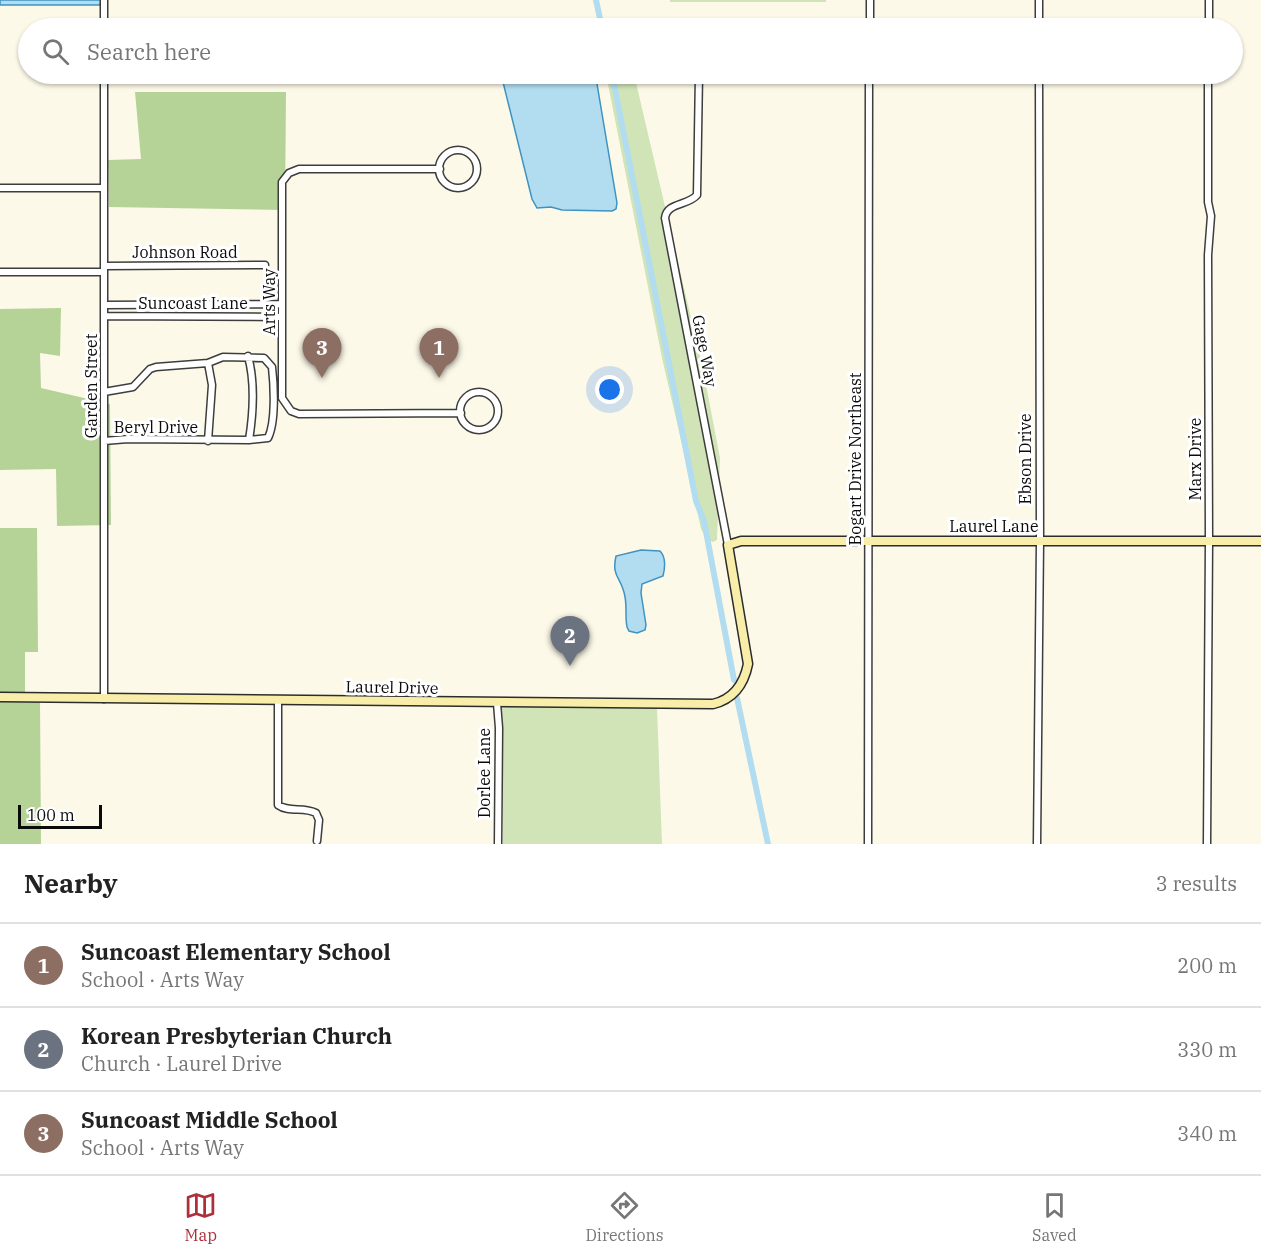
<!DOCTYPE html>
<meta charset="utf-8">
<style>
:root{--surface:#fff;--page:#f6f6f6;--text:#222;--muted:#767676;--line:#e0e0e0;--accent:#ae2f3a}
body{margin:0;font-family:"IBM Plex Serif",serif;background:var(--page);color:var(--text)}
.scale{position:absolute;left:18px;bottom:15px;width:84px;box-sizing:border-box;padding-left:6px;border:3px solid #0a0a0a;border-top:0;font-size:16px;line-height:21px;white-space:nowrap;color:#0a0a0a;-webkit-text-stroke:4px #fff;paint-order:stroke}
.you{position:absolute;left:610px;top:390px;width:21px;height:21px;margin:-15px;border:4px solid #fff;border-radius:50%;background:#1a73e8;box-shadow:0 0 0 9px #1a73e833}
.badge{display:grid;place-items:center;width:39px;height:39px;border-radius:50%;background:var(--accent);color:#fff;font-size:20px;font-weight:700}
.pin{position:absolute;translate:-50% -50px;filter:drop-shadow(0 2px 3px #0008)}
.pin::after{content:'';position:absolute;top:32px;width:21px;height:18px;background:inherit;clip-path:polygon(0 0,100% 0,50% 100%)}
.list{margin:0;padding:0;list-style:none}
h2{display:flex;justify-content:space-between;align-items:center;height:78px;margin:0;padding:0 24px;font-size:26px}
h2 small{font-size:20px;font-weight:400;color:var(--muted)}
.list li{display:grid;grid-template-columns:39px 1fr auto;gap:18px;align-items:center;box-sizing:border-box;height:84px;padding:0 24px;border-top:2px solid var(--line)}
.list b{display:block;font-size:22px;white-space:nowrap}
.list p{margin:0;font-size:20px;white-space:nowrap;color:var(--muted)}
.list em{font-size:20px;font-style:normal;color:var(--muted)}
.icon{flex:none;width:33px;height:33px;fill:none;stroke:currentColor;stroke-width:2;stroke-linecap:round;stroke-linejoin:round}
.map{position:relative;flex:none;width:1261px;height:844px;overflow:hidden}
.search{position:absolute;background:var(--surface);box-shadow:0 2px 4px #0004;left:18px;right:18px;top:18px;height:66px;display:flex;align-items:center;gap:15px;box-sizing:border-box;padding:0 21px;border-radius:33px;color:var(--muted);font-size:22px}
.sheet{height:330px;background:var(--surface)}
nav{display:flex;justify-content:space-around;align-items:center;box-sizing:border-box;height:84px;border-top:2px solid var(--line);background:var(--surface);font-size:16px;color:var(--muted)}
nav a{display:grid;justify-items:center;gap:3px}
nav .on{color:var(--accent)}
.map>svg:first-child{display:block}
</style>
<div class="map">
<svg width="1261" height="844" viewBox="0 0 1261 844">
<rect width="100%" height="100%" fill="#fdf9e9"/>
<!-- green -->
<path fill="#d0e4b7" d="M670,0H826V2H670Z
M606,74H634L703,369L720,458L717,540L713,542L707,539L701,529L693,492L662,358Z
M502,706L657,708L662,844H503Z"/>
<!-- forest -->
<path fill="#b5d397" d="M135,92H286L285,210L109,207L108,160L141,159Z
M61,308L60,356L40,353L41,388L110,404L111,525L57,526L56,469L0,470V309Z
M0,528H37L38,652H25V695L0,694Z
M0,701H40L41,844H0Z"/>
<!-- water -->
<path fill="#b2dcf0" stroke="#3f93c1" stroke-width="1.5" d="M0,0H101L100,5H0Z
M501,74H588L596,78L617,203L616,209L612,211L562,210L551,207L537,208L532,199Z
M641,550L660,551C666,557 665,568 663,576L642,584L641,593L646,625L645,630L637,633L629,631L627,627C625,617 627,607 625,597C622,577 611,578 616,556Z"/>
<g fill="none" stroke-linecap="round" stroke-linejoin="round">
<!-- canal -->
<path stroke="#b2dcf0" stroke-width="6" d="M596,0L602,28
M612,74L696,501L704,521L734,680
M737,698L768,844"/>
<defs>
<path id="street" d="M104,0V28
M1039,0V28
M699,28V25
M870,28V0
M1209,28V0
M699,74L697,195C688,206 667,202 665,218L728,545
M439 169a19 19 0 1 1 38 0a19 19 0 1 1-38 0Z
M440,169H299L289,173L282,182V398L291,411L299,414L461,413
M0,188H104
M104,266L265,265
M0,272H104
M104,305L282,304
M104,316L282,317
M248,356C255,382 253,415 249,440
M208,363L212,385L208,441
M104,392L133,387L150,369L156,367L208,363L223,357L264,358L272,367C274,385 276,422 268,438L249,440L128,439L104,441
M460 411a19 19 0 1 1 38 0a19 19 0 1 1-38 0Z
M104,699V74
M278,700V805C289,813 304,806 316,813L319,820L317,841
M497,703L499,728L498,844
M868,844L869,74
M1037,844L1040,541L1039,74
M1207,844L1209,541L1208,255L1211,216L1208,202V74"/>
<path id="secondary" d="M0,697L713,704C734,699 744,684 748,664L728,545L741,541H1261"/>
</defs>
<!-- street casing -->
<use href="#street" stroke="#3d3d3d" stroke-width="9"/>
<!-- secondary casing -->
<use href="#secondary" stroke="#2c2c2c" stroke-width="11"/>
<!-- street -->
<use href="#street" stroke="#fff" stroke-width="6"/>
<!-- secondary -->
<use href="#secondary" stroke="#f8eda9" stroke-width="8"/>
</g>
<g text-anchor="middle" stroke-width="6" stroke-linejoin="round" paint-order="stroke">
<!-- street labels -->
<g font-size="16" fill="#0a0a0a" stroke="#fff">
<text x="185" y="258">Johnson Road</text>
<text transform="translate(269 302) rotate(-90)" y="6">Arts Way</text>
<text x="193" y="309">Suncoast Lane</text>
<text transform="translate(705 351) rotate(79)" y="6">Gage Way</text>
<text transform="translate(91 386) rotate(-90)" y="6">Garden Street</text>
<text x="156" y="433">Beryl Drive</text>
<text transform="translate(855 459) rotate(-90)" y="6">Bogart Drive Northeast</text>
<text transform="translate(1025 459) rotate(-90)" y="6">Ebson Drive</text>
<text transform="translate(1195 459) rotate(-90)" y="6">Marx Drive</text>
<text x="994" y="532">Laurel Lane</text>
<text transform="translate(392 687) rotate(1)" y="6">Laurel Drive</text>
<text transform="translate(484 773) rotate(-90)" y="6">Dorlee Lane</text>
</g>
</g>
</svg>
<div class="scale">100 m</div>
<div class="you"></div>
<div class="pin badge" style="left:439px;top:378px;background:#8d6e63">1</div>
<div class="pin badge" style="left:570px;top:666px;background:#6b7280">2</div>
<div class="pin badge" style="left:322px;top:378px;background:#8d6e63">3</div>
<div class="search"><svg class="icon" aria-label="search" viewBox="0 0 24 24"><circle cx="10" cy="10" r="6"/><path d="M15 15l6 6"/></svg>Search here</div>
</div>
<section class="sheet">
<h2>Nearby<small>3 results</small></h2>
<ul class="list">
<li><span class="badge" style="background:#8d6e63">1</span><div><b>Suncoast Elementary School</b><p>School · Arts Way</p></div><em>200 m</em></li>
<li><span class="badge" style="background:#6b7280">2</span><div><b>Korean Presbyterian Church</b><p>Church · Laurel Drive</p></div><em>330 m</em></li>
<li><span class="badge" style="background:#8d6e63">3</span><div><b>Suncoast Middle School</b><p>School · Arts Way</p></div><em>340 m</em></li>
</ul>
</section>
<nav>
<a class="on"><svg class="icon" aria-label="map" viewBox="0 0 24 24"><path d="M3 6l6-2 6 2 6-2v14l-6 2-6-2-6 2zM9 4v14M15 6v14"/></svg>Map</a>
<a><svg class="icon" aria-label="directions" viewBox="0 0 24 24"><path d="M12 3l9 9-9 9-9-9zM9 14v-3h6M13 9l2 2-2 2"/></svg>Directions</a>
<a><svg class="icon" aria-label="saved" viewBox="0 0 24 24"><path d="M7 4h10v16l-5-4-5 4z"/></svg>Saved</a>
</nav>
